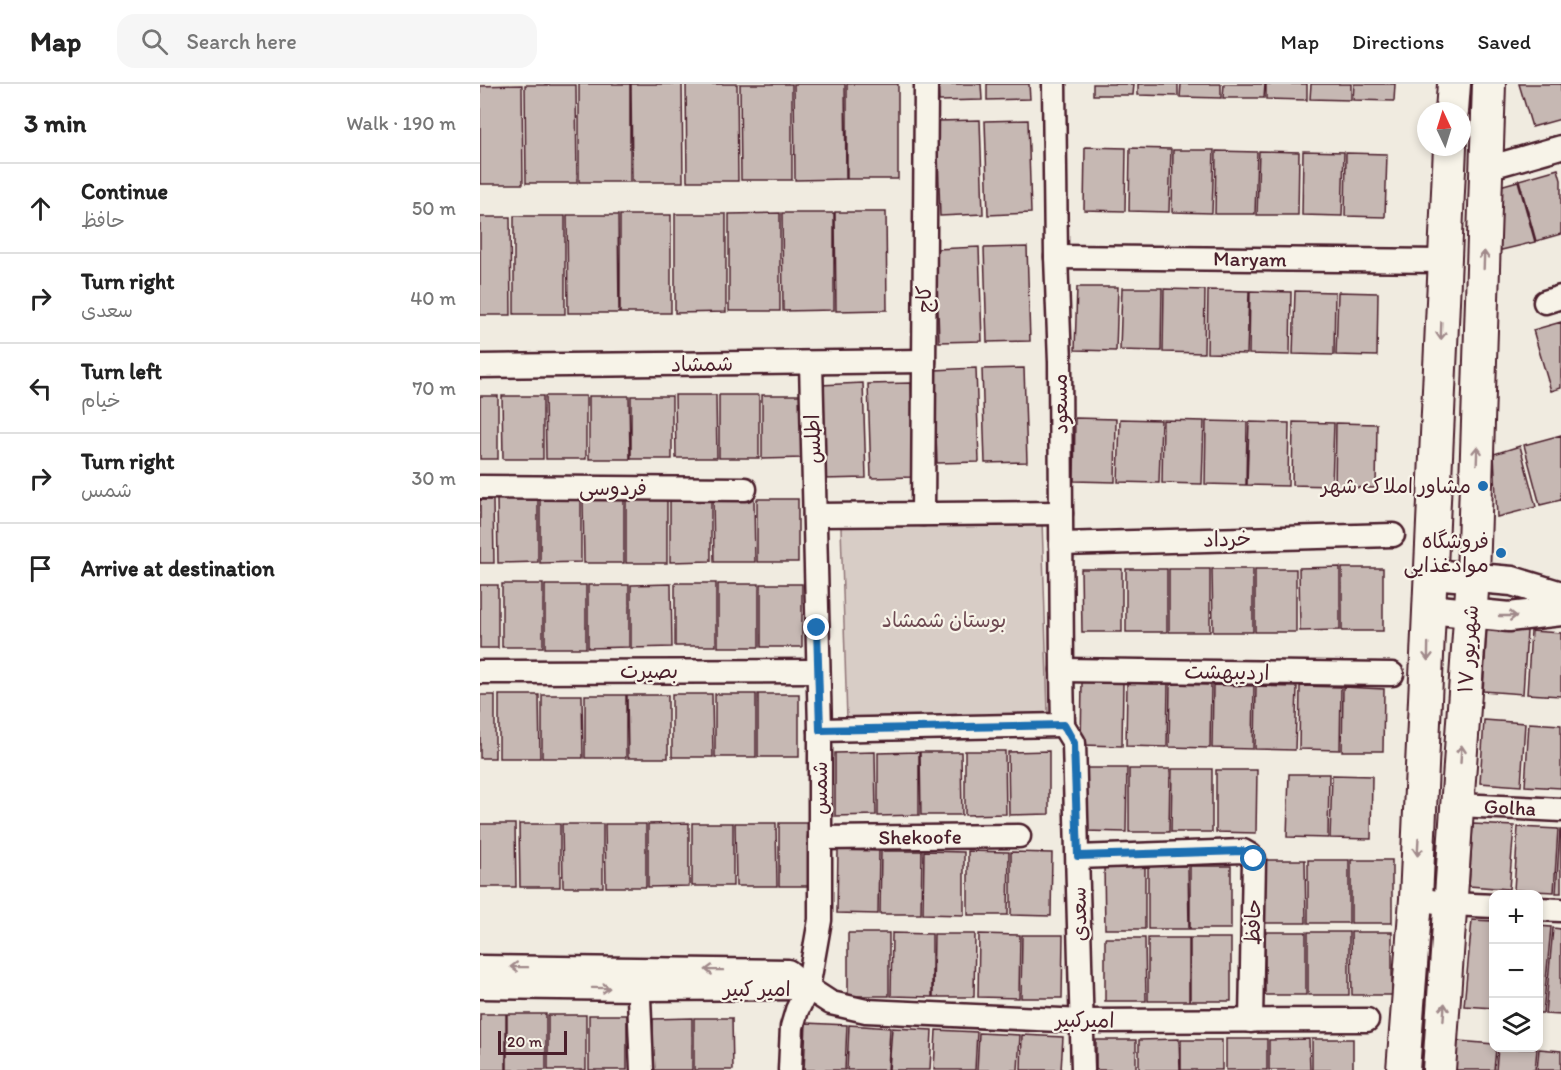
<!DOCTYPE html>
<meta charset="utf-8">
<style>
:root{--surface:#fff;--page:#f6f6f6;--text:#222;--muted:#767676;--line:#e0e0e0}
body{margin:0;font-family:Itim,"Playpen Sans Arabic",sans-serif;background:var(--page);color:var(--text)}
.controls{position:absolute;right:18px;bottom:18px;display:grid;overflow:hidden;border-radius:12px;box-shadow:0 3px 9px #0003}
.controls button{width:54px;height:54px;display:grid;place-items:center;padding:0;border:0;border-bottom:2px solid var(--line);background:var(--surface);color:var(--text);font:30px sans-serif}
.compass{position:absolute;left:937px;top:18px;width:54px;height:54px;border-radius:50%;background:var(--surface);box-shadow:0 3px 9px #0003;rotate:356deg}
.scale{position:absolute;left:18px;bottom:15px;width:69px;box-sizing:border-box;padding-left:6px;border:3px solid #4a1f2b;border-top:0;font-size:16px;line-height:21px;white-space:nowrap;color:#4a1f2b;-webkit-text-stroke:4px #f7f3e8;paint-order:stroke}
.stop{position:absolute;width:18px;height:18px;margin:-14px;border:4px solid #1f6fb2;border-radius:50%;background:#fff}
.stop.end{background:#1f6fb2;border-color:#fff;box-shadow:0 2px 6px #0008}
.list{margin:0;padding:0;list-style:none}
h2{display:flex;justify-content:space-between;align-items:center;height:78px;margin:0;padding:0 24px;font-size:26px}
h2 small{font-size:20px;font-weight:400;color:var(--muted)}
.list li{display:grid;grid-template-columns:39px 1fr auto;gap:18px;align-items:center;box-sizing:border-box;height:90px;padding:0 24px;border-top:2px solid var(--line)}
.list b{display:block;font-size:22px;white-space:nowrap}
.list p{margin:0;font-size:20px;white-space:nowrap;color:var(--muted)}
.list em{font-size:20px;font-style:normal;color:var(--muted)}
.icon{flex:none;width:33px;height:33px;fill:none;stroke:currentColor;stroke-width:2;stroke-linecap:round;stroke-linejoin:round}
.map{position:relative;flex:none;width:1081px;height:986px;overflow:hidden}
header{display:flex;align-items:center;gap:36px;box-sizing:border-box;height:84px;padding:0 30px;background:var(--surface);border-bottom:2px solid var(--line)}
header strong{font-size:28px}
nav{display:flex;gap:33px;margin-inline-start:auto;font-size:21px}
.search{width:420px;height:54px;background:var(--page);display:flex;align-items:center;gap:15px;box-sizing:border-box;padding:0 21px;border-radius:18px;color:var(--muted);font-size:22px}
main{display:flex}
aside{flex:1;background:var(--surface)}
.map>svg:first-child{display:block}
</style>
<header>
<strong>Map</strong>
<div class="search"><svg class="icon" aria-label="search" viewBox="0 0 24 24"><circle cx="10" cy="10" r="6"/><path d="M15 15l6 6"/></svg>Search here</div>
<nav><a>Map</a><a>Directions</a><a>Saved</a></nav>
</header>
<main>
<aside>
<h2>3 min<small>Walk · 190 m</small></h2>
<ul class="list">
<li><svg class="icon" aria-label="ahead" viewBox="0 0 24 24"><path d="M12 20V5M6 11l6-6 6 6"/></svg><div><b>Continue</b><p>حافظ</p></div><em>50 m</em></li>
<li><svg class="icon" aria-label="right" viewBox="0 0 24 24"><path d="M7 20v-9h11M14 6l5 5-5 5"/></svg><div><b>Turn right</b><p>سعدی</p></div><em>40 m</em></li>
<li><svg class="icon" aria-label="left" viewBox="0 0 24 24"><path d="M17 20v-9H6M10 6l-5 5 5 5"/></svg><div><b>Turn left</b><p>خیام</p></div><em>70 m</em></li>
<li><svg class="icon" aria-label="right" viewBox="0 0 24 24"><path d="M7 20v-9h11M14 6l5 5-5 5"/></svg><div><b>Turn right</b><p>شمس</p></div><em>30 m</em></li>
<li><svg class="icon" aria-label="arrive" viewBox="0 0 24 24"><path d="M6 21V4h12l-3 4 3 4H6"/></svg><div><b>Arrive at destination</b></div></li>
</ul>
</aside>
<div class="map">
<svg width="1081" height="986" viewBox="0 0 1081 986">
<rect width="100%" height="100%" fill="#f0ebe0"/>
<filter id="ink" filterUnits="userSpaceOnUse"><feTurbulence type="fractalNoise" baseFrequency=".0167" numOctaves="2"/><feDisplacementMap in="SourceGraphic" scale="12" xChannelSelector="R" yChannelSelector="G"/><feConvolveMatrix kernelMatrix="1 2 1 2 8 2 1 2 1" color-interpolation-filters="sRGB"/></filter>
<g filter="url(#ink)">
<!-- green -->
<path fill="#d8cdc6" stroke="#917678" stroke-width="1.5" d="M562,436L568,629L367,636L361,443Z"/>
<!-- building -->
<path fill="#c6b8b3" stroke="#4a1f2b" stroke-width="1.5" d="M99,0H150V98H99Z
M151,0H202L203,98H152Z
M206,0H257L258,97H207Z
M260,0H312V96H261Z
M314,0H365L366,95L315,96Z
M367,0H418V95H367Z
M458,0H501L502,16L459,17Z
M507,0H549L550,15L507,16Z
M613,0H654L653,11H613Z
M658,0H698V12L658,11Z
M701,0H741V14L700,13Z
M744,0H785L784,14H743Z
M786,0H827V16L786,15Z
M831,0H871V16L830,15Z
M874,0H915L914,17L873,16Z
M1039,0H1081V35L1052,43Z
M42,1L43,100H0V2Z
M45,1H96L97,99H46Z
M500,36L503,130L460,132L457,37Z
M548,36L551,129L508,131L505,37Z
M605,63L646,64L645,127L604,126Z
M650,64L691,65L689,128L649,127Z
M693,66H734L732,129L692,128Z
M736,67L777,68L775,130H735Z
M779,67L819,68L818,131H777Z
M823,67L864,68L862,132L822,131Z
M866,69L907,70L905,133L865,132Z
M1078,85L1081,96V150L1056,157L1039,96Z
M1038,97L1055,158L1009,169V105Z
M355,128H406L407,226L356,227Z
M300,129V227H249V130Z
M302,129H354V226L303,227Z
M195,130H246V228L195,229Z
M87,131H138L139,229H88Z
M140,131H191V229H140Z
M34,132H85V230H34Z
M0,133H30L31,231H0Z
M499,163L502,257L459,258L456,165Z
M547,163L550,257L507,258L504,164Z
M597,203H638L636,267L595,266Z
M642,204H682L681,267L640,266Z
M684,205L725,206L724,269L683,268Z
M728,206L769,207L767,270L727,269Z
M770,207L811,208L810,271L769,270Z
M815,207L855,208L854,271L813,270Z
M858,208L898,209L897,272L856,271Z
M1081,238V304L1071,307L1053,246Z
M496,284L499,378L457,379L454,286Z
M544,284L547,378L505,379L502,285Z
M383,299L386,394L343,395L340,301Z
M431,299L434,393L391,394L388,300Z
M195,311H236L237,374H196Z
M239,311H279V374H239Z
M282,311H322L323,374L282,375Z
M0,312H18V375H0Z
M22,312H63V375H23Z
M65,312H106V375H66Z
M109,312H149L150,375H109Z
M151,312H192V375H151Z
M595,334L636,335L635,398L594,397Z
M640,335L681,336L679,399L638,398Z
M683,336L724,337L722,400L682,399Z
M726,337L767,338L766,401L725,400Z
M769,338L809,339L808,402L767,401Z
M813,338L854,339L852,402L812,401Z
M856,339L897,340L896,404L855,403Z
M1081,351V416L1060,421L1044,361Z
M1040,362L1056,423L1017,433L1014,370Z
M231,414V477L190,478V415Z
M17,415H58V478L18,479Z
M144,415V479H104L103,416Z
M233,415H274L275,478H234Z
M277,415H318V478H277Z
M0,416H13L14,479H0Z
M60,416H101V478L60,479Z
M146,416H187V479H146Z
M860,483V546L820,547L819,484Z
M862,484H903V547H862Z
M601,485H642V548H602Z
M646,485H687V548H646Z
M689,485H730V548H689Z
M732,485H773V548H733Z
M775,485H816V548H775Z
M195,499H236V562H195Z
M22,500H63V563H22Z
M191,500L192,563L151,564V501Z
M238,500H279V563H238Z
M281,500H322V563H281Z
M0,501H18V564H0Z
M65,501H106V564H65Z
M108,501H149V563L108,564Z
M1007,544L1047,547L1043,610L1003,607Z
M1051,547L1081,549V612L1047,610Z
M602,598L643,599L642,662L601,661Z
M647,599L688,600L687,663L646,662Z
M690,600L731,601L730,664L689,663Z
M733,601L774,602L773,665L732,664Z
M776,602L817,603L815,666L775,665Z
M820,602L861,603L860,666L819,665Z
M863,603L904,605L903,667H862Z
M192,610H232L233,673H192Z
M235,610H276V673H235Z
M278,610H319V673H278Z
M0,611H15V674H0Z
M19,611H59L60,674H19Z
M62,611H102L103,674H62Z
M105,611H146V674H105Z
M147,611H188V674H148Z
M1004,636L1045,639L1041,702L1000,699Z
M1049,639L1081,641V704L1045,702Z
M485,667H525L526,730L485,731Z
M569,667V730L529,731L528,668Z
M395,668L396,731L355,732V669Z
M439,668V731L398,732V669Z
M440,668H481L482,731H441Z
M606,684H647L646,748L605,747Z
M649,685H690L689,748H649Z
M692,685H732V748H691Z
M736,686H777L776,749L736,748Z
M809,690H849L848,754L807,753Z
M852,691L892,692L891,755L850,754Z
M209,739V802L168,803V740Z
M212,739H253V802H212Z
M255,739H296L297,802H256Z
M299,739H340V802H299Z
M0,740H35L36,803H0Z
M39,740H80V803H40Z
M82,740H123V803H83Z
M125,740H166V803H126Z
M993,740L1034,742L1029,805L989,802Z
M1038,743L1078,745L1074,808L1034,806Z
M1080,746H1081V809H1076Z
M358,766L399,767L398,830L357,829Z
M401,767H442L441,830H400Z
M444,767L484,768V831L443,830Z
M488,767L529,768L528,831H488Z
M531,768L572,769L571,832L531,831Z
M785,776H825L826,839H785Z
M828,776H869V839H828Z
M871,776H912V839H871Z
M624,782H665V845H625Z
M668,782H708L709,845H668Z
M710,782H751V845H710Z
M992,836L1014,837V924L984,922Z
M1058,842L1071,843L1063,929H1058Z
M1073,844L1081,845V931L1065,930Z
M785,848H826V911H785Z
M828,848H869V911H828Z
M871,848H912V911H872Z
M368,849H409V912H368Z
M412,849L452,850V913L411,912Z
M454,850H495L494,913H453Z
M499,850L540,851L539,914L498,913Z
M542,851H583L582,914H541Z
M625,854H665L666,917H625Z
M668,854H709V917H668Z
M710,854H751V917H710Z
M0,930H26V986H0Z
M27,930H66V986H27Z
M68,931H106V986H68Z
M109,931H147V986H109Z
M212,934V986H173V935Z
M214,934H252L253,986H214Z
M326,939L367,941L365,986H324Z
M369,941L410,944L408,986H367Z
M412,944L452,946L450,986H409Z
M456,946L497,948L495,986H454Z
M499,949L540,951L538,986H497Z
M542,951L583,953L581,986H541Z
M699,955L700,986H659V956Z
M746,955H787V986H746Z
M829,955L830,986H789V956Z
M832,955H873V986H832Z
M616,956H656V986H616Z
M701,956H742V986H701Z
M978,957L1014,960V964H1016L1014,986H975Z
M1018,964L1057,965L1055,986H1016Z
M1059,965L1081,967V986H1057Z"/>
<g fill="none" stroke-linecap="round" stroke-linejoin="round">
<defs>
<g id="minor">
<path d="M574,0L576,173L580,278L582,586L583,641L594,659L603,986"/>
<path d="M1007,84L1081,63"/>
<path id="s1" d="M576,173L964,177"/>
<path d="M1065,218L1081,213"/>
<path d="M0,282L444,277"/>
<path d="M0,403L265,405"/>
<path d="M443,430L446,0"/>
<path d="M335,431L581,429"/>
<path d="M581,460L913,451"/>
<path d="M582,586L912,590"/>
<path d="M0,588L337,587"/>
<path d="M340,646L583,641"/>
<path id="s2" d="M979,721L1081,726"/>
<path id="s3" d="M340,754L539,752"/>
<path d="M598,773L763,767L770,771L774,775L771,937"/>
<path d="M936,815L971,820L1014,822"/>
<path d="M1058,825L1081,826"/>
<path d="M0,883L308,887L328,904L351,919L386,927L602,937L887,936"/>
<path d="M158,889L162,986"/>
<path d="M0,903L158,905L328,904"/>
<path d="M310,986L312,943L317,926L328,904L340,836V646L331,279"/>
</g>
<path id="tertiary" d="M952,490L1032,497L1081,512
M949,525L1029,533L1081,527"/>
<path id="secondary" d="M972,27L974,0
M923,986L936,815L970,63
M959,986L993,492L1009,0"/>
</defs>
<!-- minor casing -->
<use href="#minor" stroke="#4a1f2b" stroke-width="27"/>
<!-- tertiary casing -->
<use href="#tertiary" stroke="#4a1f2b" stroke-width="33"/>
<!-- secondary casing -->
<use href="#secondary" stroke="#4a1f2b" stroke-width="36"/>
<!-- minor -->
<use href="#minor" stroke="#f7f3e8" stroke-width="22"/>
<!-- tertiary -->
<use href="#tertiary" stroke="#f7f3e8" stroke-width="28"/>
<!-- secondary -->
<use href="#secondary" stroke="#f7f3e8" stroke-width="32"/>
</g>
<!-- one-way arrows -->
<defs><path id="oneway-shaft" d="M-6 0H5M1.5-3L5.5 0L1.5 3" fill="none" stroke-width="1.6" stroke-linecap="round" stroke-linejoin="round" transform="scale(1.5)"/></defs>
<g stroke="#a0898a">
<use href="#oneway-shaft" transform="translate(1004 176) rotate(-88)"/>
<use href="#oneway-shaft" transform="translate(961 247) rotate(92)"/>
<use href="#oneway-shaft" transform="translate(997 371) rotate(-88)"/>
<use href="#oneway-shaft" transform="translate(1028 532)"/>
<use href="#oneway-shaft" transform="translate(948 568) rotate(91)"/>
<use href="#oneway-shaft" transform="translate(981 670) rotate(-87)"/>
<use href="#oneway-shaft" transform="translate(938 763) rotate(93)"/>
<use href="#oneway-shaft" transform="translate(39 883) rotate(-179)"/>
<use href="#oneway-shaft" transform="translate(234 886) rotate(-179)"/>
<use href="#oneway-shaft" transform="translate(121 904) rotate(1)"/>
<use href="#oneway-shaft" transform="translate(964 928) rotate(-86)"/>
</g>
</g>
<g fill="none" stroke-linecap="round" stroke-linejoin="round" filter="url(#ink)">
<!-- route -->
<path stroke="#1f6fb2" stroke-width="8" d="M337,544L340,646L584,641L594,659L598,772L763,767L770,771L774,775"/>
</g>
<!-- markers -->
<g fill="#1f6fb2" stroke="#f7f3e8" stroke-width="2">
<circle cx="1003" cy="402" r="6"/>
<circle cx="1021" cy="469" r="6"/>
</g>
<g text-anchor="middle" stroke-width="4.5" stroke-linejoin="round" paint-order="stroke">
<!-- street labels -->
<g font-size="21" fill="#4a1f2b" stroke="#f7f3e8">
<text dy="7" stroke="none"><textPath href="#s1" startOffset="194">Maryam</textPath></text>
<text transform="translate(444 215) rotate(-90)" y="7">کاج</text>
<text transform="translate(222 280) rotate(-1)" y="7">شمشاد</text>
<text transform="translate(580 320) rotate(-91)" y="7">مسعود</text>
<text transform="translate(333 355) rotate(-92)" y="7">اطلس</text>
<text x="133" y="411">فردوسی</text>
<text transform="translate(747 455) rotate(-2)" y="7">خرداد</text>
<text transform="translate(988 565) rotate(-86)" y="7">۱۷ شهریور</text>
<text x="169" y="594">بصیرت</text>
<text transform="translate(747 588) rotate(1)" y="7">اردیبهشت</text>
<text transform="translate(340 704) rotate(-90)" y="7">شمس</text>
<text dy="7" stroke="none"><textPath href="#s2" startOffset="51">Golha</textPath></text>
<text dy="7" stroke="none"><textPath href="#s3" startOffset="100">Shekoofe</textPath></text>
<text transform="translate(599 830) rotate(-91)" y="7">سعدی</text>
<text transform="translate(773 838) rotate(-89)" y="7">حافظ</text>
<text x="277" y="912">امیر کبیر</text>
<text transform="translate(605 936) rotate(1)" y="7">امیرکبیر</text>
</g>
<!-- poi labels -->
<g font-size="21" fill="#4a1f2b" stroke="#f7f3e8" text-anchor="end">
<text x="991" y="409">مشاور املاک شهر</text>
<text x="1009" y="464">فروشگاه<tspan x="1009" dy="24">موادغذایی</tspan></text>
</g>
<!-- park labels -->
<g font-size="21" fill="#6e4a52" stroke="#f7f3e8">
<text x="464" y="543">بوستان شمشاد</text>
</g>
</g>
</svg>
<div class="controls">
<button>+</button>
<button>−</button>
<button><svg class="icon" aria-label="layers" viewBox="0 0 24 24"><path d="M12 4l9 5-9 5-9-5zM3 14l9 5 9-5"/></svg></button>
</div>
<svg class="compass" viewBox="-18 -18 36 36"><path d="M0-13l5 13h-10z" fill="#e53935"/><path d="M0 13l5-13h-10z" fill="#767676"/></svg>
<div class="scale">20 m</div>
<div class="stop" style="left:774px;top:775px"></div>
<div class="stop end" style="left:337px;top:544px"></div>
</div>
</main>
